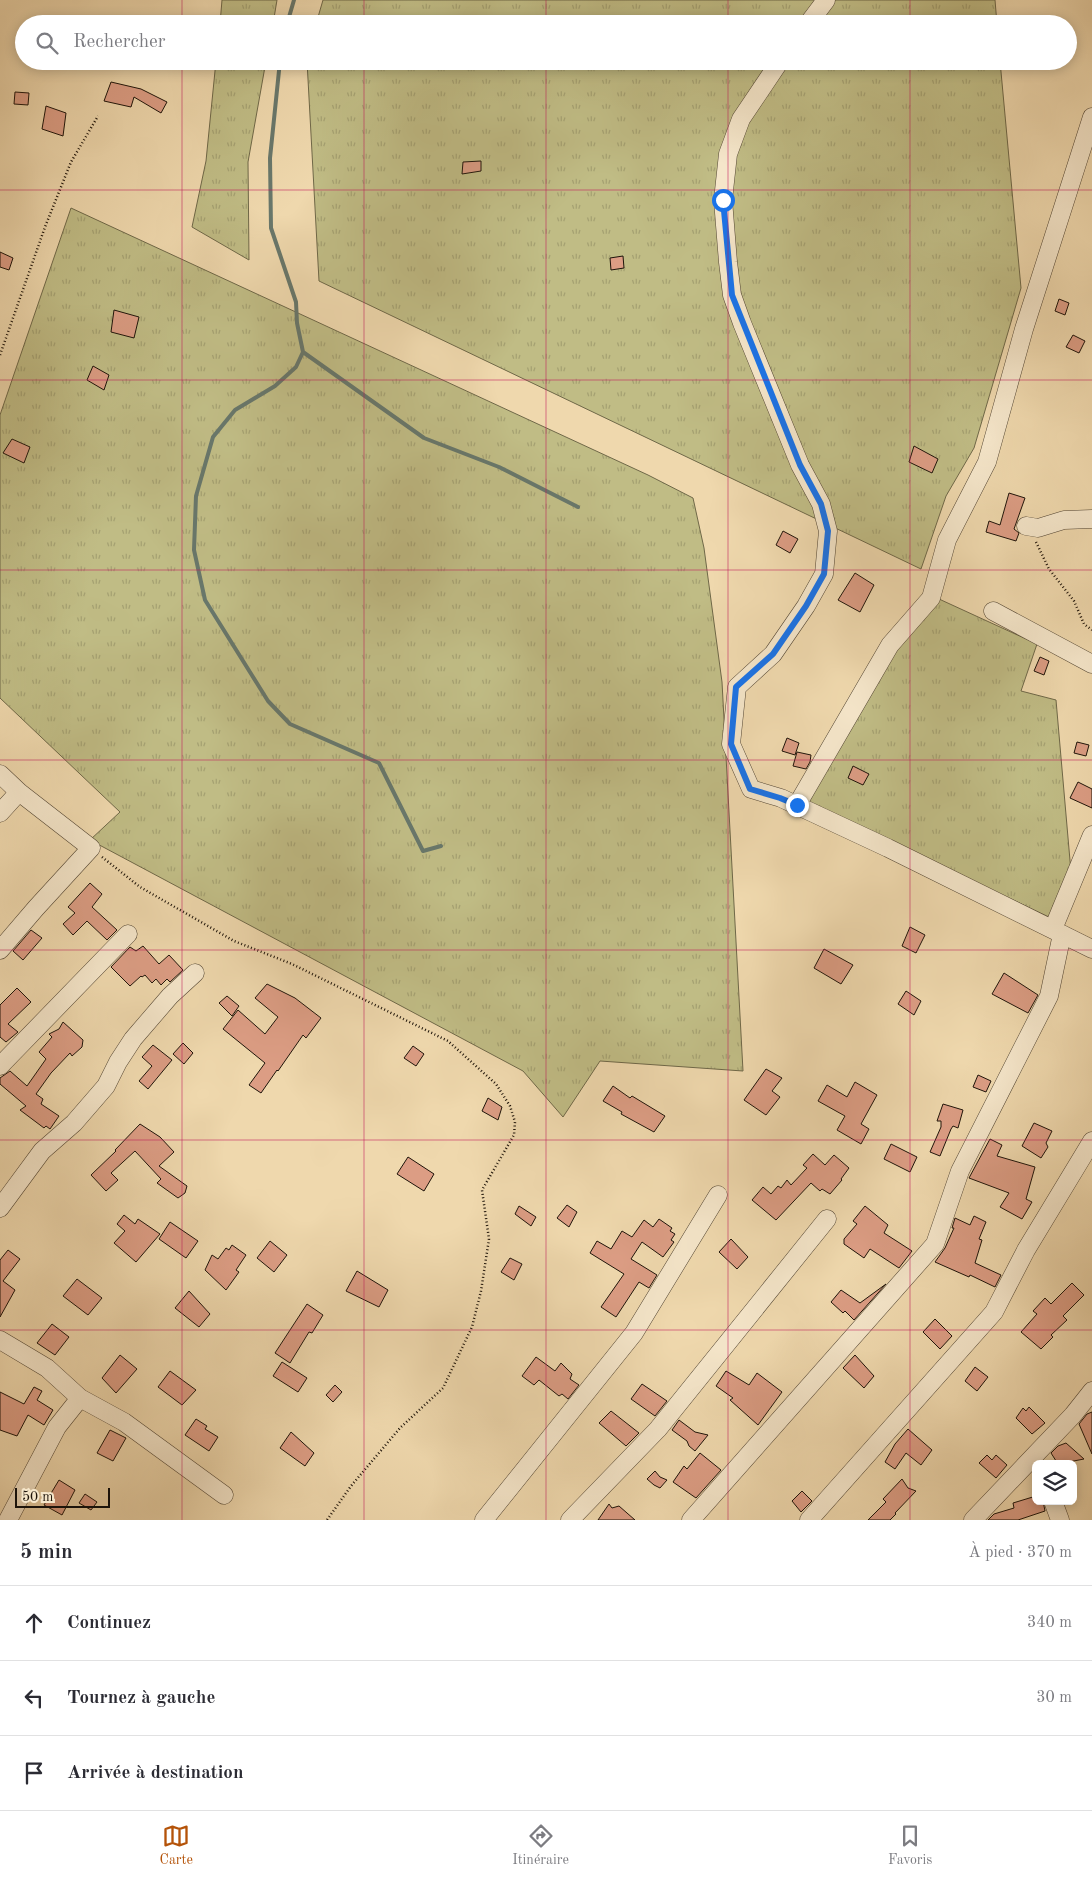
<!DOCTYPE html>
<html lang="fr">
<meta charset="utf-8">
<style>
:root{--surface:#fff;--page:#f7f7f7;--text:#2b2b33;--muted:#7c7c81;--line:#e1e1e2;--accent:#b45309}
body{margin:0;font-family:"Old Standard TT",serif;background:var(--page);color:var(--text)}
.controls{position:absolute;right:15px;bottom:15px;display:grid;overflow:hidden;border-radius:8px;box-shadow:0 2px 12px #0003}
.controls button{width:45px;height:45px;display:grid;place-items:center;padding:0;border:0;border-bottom:1px solid var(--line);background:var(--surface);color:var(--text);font:25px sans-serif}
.scale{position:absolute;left:15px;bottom:12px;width:95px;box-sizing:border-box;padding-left:5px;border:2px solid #1e140a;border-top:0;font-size:14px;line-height:18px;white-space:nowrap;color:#1e140a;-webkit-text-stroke:4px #f5e6ca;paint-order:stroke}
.stop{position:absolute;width:15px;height:15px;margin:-11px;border:4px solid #1a73e8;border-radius:50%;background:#fff}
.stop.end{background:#1a73e8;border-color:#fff;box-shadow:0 1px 5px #0008}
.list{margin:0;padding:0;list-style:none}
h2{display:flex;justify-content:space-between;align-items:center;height:65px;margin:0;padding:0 20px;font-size:21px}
h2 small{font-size:16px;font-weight:400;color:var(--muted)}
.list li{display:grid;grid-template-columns:32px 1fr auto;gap:15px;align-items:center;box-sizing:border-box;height:75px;padding:0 20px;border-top:1px solid var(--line)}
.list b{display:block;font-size:19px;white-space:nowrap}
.list em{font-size:16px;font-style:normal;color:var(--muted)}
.icon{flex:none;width:28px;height:28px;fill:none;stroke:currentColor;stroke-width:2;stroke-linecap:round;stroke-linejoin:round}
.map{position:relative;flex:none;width:1092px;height:1520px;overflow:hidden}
.search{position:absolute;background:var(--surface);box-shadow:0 2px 12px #0003;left:15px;right:15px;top:15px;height:55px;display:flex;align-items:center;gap:12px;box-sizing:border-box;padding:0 18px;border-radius:28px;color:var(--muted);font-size:19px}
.sheet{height:290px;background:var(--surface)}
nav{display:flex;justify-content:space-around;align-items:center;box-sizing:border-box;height:70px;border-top:1px solid var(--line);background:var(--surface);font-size:14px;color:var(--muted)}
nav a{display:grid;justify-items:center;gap:2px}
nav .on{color:var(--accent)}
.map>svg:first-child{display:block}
</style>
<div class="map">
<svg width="1092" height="1520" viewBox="0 0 1092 1520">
<defs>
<pattern id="grass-tufts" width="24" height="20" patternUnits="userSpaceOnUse" patternTransform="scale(1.25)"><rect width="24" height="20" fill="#c0bc85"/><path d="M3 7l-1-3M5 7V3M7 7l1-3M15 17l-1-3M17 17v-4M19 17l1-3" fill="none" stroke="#a5a172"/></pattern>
</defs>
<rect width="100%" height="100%" fill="#efd8ad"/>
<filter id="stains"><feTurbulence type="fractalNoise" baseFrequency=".004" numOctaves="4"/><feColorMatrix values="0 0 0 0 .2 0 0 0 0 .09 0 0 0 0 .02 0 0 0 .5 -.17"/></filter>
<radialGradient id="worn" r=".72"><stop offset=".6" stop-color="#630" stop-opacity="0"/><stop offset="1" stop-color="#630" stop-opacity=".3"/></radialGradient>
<!-- grass -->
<path fill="url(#grass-tufts)" stroke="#6f6848" d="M222,0H277L273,24H220Z
M323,0H995L997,24H316Z
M216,61H266L248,162L249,260L192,227L206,161Z
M307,61H1000L1021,288L974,448L946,496L921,569L319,281Z
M71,208L648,475L693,498L704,548L722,682L743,1071L600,1061L563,1117L523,1071L90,840L120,812L0,698V415Z
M939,599L1037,644L1021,691L1056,700L1071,872L1051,918L806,802L894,649Z"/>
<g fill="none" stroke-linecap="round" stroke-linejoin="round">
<!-- stream -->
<path stroke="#68776b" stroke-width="4" d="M287,24L294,0
M280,61L270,158L271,228L296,302L297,323L303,352L296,367L275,386L235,410L213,437L196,496L194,550L205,600L268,701L290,724L379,763L423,851L441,846
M303,352L424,438L499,467L578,507"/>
</g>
<!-- building -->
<path fill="#dc9d84" stroke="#1e140a" d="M111,82L141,89L167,102L161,113L134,97L131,107L104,101Z
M15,92L29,93L28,105L14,104Z
M46,106L66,113L63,136L42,129Z
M481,161V171L462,174L463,162Z
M0,252L13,258L9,270L0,267Z
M623,256L624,268L611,270L610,258Z
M1059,299L1069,303L1065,315L1055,311Z
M114,310L139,317L134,338L111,332Z
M1073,335L1085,341L1079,353L1066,347Z
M93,366L109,375L104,390L87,380Z
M12,439L30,447L24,463L3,453Z
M914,446L938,459L932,473L909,462Z
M1009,493L1025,498L1014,529L1019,533L1016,541L986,532L989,521L1000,525Z
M783,531L798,539L790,553L776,545Z
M855,573L874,585L860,612L838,600Z
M1040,657L1049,661L1044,675L1034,671Z
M787,738L799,743L795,755L782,751Z
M1077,742L1089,745L1086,756L1074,753Z
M797,752L811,755L810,762L806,769L793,766Z
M853,766L869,774L863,785L848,778Z
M1078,782L1092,789V808L1070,798Z
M90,883L102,894L92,907L117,930L107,940L87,921L73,935L63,924L75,913L68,907Z
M910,927L925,935L916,953L902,946Z
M31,930L42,938L23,960L13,951Z
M143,946L159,964L169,955L183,970L170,982L167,979L161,985L156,979L152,983L145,975L142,977L141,976L130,986L111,967L130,947L136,951Z
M824,949L853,965L841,984L814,968Z
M1004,973L1038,995L1028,1013L992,994Z
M267,984L295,998L321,1018L306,1038L303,1035L278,1071L277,1070L261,1093L249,1085L265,1063L223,1029L238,1010L265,1034L278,1017L255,998Z
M17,988L31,1002L8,1024L18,1032L6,1042L0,1037V1005Z
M906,991L921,1001L914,1015L898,1004Z
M227,996L239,1006L232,1016L219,1003Z
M63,1022L83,1040L82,1047L72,1056L70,1053L51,1073L36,1094L43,1099L41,1104L59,1116L50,1129L46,1126L44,1128L20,1110L26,1106L0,1084V1078L10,1071L27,1086L46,1059L39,1052L52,1037L49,1034L59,1029Z
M183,1043L193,1053L184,1064L173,1054Z
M153,1045L172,1060L148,1089L139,1081L152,1066L142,1057Z
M413,1046L424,1054L416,1066L404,1058Z
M766,1069L782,1078L772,1091L780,1097L766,1115L744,1100Z
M978,1075L991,1081L986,1092L973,1087Z
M855,1082L877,1095L861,1124L869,1129L861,1144L837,1130L845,1116L818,1101L827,1085L847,1097Z
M613,1086L630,1098L632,1096L665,1116L654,1132L621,1114L622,1112L603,1101Z
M488,1098L502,1107L498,1120L482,1111Z
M943,1104L963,1110L958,1128L953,1126L951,1129L940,1156L930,1152L941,1127V1121H937Z
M1034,1123L1052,1131L1046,1143L1048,1147L1041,1158L1022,1146Z
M140,1124L160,1137L174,1152L159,1166L187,1186L185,1193L178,1198L157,1183L161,1179L135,1151L111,1173L118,1180L106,1191L91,1175L116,1151L115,1150Z
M990,1139L1002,1145L997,1156L1035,1167L1026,1199L1032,1202L1022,1219L1000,1207L1009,1193L969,1178Z
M891,1144L917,1157L910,1172L884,1159Z
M813,1154L825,1165L834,1155L849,1168L841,1179L842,1180L830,1194L822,1189L820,1191L811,1183L776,1220L752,1200L763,1187L771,1194L778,1186L781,1188L787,1180L791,1185L807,1168L803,1165Z
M408,1157L434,1174L424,1191L397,1174Z
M567,1205L577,1212L569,1227L557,1218Z
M519,1206L536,1217L531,1226L515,1214Z
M865,1206L888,1225L884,1233L912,1251L899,1268L870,1249L864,1258L844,1244V1239L857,1224L853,1221Z
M124,1215L135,1224L138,1219L160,1234L136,1262L114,1243L125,1231L117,1224Z
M974,1216L986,1222L979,1239L982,1240L975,1263L1001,1275L995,1287L970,1275L969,1277L935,1262L945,1248L954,1228H952L955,1218L970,1225Z
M659,1219L672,1228L670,1231L675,1234L671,1240L674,1242L663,1257L642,1242L631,1259L657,1275L649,1288L639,1282L616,1317L601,1307L624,1274L590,1253L597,1241L611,1249L622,1231L632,1237L644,1220L653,1227Z
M170,1222L198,1241L186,1258L159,1239Z
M731,1239L748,1257L737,1269L719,1252Z
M270,1241L287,1255L274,1272L257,1258Z
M232,1245L246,1255L236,1270L239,1272L226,1290L205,1270L212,1255L218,1259L226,1248L229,1250Z
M8,1250L20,1259L3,1281L15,1290L0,1317V1260Z
M510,1258L522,1264L514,1280L501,1272Z
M357,1271L388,1290L379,1307L346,1291Z
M77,1279L102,1298L88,1315L63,1296Z
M1072,1283L1084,1295L1063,1316L1067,1320L1051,1335L1053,1337L1041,1349L1021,1332L1037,1314L1033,1311L1045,1298L1051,1304Z
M886,1284L854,1320L845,1311L843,1313L831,1302L841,1290L860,1303Z
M189,1291L210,1314L199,1327L175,1308Z
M307,1304L323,1315L312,1333L309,1332L290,1363L275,1353Z
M935,1319L952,1336L940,1349L923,1332Z
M52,1324L69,1337L55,1355L37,1343Z
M120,1355L137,1369L116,1393L102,1378Z
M855,1355L874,1376L864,1388L843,1368Z
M536,1357L555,1371L561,1363L572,1374L570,1379L579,1385L568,1399L562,1394L559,1396L539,1380L534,1385L522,1376Z
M282,1362L307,1378L298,1392L273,1376Z
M975,1367L988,1377L977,1391L965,1381Z
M170,1371L196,1390L182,1405L158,1387Z
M726,1371L749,1385L757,1373L782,1392L758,1425L730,1400L733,1398L716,1386Z
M642,1384L667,1401L655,1416L631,1399Z
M335,1385L342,1392L333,1402L326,1395Z
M34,1387L42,1391L37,1400L53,1410L44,1425L28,1415L17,1436L0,1430V1392L24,1404Z
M1029,1407L1045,1423L1032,1434L1016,1418L1023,1408L1026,1411Z
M611,1411L639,1433L626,1446L599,1423Z
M1092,1412V1454L1079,1424L1087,1414Z
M196,1419L207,1426L205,1429L218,1437L209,1451L185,1435Z
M679,1420L695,1432L708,1435L695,1451L689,1446L687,1441L672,1430Z
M908,1429L932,1450L921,1465L906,1453L895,1469L885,1462L895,1444Z
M110,1430L126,1438L113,1461L97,1453Z
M291,1432L314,1453L305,1466L280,1448Z
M1066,1443L1084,1459L1058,1464L1051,1453L1058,1446Z
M700,1453L721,1470L696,1498L673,1482L684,1466L687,1469Z
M987,1455L992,1460L996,1455L1007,1465L996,1478L979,1463Z
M655,1471L660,1477L667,1480L660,1488L654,1485L647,1479Z
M902,1479L908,1488L916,1491L895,1513L896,1514L890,1520H868L886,1502L883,1499Z
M59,1480L75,1490L62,1515L44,1505Z
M802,1491L812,1501L801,1512L792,1501Z
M85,1494L97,1502L91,1510L79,1503Z
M1036,1496V1501H1043L1045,1511L1018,1520H988L994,1514L1014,1508L1013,1503Z
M609,1504L612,1508L619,1506L635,1520H598Z"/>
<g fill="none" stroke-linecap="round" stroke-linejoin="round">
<defs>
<path id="minor" d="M808,24L826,0
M780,61L741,119L728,154L723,200L728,262L732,295L742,323L800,465L821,504L828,531L824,574L806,606L773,654L737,687L731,744L751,789L781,798L888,848L1092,949
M1026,526L1038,528L1064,520L1092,519
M993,611L1092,664
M0,774L19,792L91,848L36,908L0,950
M797,805L890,645L931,598L947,540L987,462L1024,329L1092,117
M0,813L19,792
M1053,929L1092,835
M0,1066L128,934
M0,1208L42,1151L74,1123L106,1086L118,1062L133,1039L170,996L195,973
M0,1340L47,1368L80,1398L124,1422L224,1495
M1053,1501L1060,1520
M8,1520L57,1427L80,1398
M484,1520L634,1333L718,1195
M570,1520L658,1429L827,1219
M691,1520L935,1244L960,1171L1049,996L1062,934
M809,1520L994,1312L1026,1250L1092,1141
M973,1520L1073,1415L1092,1391"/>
</defs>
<!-- minor casing -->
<use href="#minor" stroke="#524533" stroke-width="19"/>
<!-- path -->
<path stroke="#1e140a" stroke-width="2.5" stroke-dasharray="1 2.5" stroke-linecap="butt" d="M0,355L45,227L71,162L98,116
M1036,542L1049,569L1074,601L1084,624L1092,630
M102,857L140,887L234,941L292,964L448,1041L496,1084L510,1106L515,1122L514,1135L482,1190L489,1239L481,1291L472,1327L443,1388L400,1428L351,1486L327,1520"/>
<!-- minor -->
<use href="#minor" stroke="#f5e6ca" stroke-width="18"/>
</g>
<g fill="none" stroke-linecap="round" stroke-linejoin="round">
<!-- route -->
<path stroke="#1a73e8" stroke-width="6" d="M723,200L732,295L800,465L821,504L828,531L824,574L806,606L773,654L736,687L731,744L750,789L780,798L797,805"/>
</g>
<!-- grid -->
<path fill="none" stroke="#c2185b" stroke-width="1" stroke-opacity="0.55" d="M182,0V24M364,0V24M546,0V24M728,0V24M910,0V24M182,61V1520M364,61V1520M546,61V1520M728,61V1520M910,61V1520M0,190H1092M0,380H1092M0,570H1092M0,760H1092M0,950H1092M0,1140H1092M0,1330H1092"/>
<rect width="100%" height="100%" filter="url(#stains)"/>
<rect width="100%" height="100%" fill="url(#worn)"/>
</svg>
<div class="controls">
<button><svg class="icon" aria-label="layers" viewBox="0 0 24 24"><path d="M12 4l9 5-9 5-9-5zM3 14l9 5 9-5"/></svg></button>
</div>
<div class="scale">50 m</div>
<div class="stop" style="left:723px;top:200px"></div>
<div class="stop end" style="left:797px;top:805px"></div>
<div class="search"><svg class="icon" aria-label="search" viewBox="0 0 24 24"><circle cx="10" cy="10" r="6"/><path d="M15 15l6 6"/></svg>Rechercher</div>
</div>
<section class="sheet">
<h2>5 min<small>À pied · 370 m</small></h2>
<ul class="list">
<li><svg class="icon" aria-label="ahead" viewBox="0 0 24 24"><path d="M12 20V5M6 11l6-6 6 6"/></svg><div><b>Continuez</b></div><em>340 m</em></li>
<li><svg class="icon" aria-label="left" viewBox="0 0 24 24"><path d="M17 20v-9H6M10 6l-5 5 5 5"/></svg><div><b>Tournez à gauche</b></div><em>30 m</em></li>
<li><svg class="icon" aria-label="arrive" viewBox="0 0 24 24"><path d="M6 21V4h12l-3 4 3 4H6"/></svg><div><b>Arrivée à destination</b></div></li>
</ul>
</section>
<nav>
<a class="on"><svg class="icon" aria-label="map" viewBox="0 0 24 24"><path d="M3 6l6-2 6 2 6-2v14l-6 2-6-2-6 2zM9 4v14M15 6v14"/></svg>Carte</a>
<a><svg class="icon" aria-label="directions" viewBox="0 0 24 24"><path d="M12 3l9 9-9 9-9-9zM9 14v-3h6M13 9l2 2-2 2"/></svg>Itinéraire</a>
<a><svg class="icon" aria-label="saved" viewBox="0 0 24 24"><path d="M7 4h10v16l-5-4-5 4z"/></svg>Favoris</a>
</nav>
